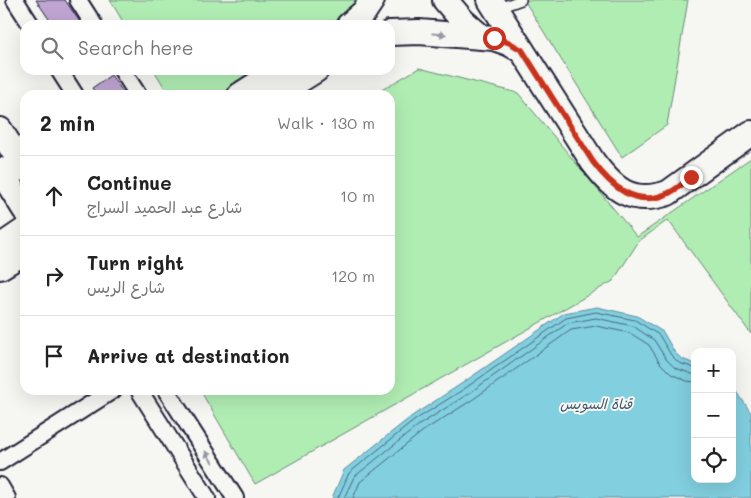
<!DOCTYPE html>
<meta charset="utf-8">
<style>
:root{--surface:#fff;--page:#f2f2f2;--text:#222;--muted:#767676;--line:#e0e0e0}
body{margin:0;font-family:Mali,"Playpen Sans Arabic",sans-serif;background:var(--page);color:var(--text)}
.controls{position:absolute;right:15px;bottom:15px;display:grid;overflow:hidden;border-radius:10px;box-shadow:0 5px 20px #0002}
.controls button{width:45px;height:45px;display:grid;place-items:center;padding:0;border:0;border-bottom:1px solid var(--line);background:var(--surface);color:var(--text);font:25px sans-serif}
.stop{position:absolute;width:15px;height:15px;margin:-11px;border:4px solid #c8321e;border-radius:50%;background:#fff}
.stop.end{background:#c8321e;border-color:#fff;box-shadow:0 1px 5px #0008}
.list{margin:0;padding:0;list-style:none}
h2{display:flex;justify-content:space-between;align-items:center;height:65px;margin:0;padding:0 20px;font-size:21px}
h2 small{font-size:16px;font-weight:400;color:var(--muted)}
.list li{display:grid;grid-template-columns:32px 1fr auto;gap:15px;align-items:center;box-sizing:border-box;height:80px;padding:0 20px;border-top:1px solid var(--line)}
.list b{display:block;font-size:19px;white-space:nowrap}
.list p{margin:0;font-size:16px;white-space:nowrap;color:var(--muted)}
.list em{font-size:16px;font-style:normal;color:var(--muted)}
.icon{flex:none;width:28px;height:28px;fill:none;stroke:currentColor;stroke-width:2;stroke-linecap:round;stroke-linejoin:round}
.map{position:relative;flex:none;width:751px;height:498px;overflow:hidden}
.search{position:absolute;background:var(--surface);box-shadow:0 5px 20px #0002;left:20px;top:20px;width:375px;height:55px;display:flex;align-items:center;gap:12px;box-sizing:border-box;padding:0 18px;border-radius:15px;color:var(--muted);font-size:19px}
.panel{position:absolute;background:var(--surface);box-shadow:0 5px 20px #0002;left:20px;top:90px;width:375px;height:305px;border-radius:15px}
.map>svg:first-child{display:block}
</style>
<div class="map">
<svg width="751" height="498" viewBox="0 0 751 498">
<rect width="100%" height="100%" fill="#f6f6f2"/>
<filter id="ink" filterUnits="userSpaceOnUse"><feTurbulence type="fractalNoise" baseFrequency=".02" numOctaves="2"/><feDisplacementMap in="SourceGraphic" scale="10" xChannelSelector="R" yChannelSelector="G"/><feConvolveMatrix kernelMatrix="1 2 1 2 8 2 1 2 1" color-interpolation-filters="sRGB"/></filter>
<g filter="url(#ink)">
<!-- green -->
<path fill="#b0edb3" stroke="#698877" d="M110,0H370L339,25H125Z
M524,0H688L667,125L622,157Z
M419,68L518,93L637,237L751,158V334L668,220L639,241L613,281L255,484L200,390H390V95H373Z
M154,70H266L225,95H169Z"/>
<!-- water -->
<path fill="#81cfdf" stroke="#5b8a9d" d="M597,307L637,316L663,332L675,353L682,359L695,364V479H732V384L751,413V498H332L344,470L412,416L461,384L564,313Z"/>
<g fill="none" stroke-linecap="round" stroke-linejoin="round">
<!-- shore -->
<path stroke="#48677d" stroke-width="1" d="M338,498L349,473L415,420L464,389L566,318L596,312L635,320L659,335L671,355L679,363L695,368
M344,498L354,477L419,425L468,394L568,323L596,318L633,326L654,340L666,359L675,368L695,375
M353,498L360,482L423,431L472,400L571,330L596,326L630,333L649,345L660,363L671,374L687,381L695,382"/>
</g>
<!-- building -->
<path fill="#c0a5d3" stroke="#22223b" d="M36,0H65L82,25H53Z
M111,75L125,95H97L92,88Z"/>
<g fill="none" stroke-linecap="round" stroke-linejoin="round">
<defs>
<path id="lane" d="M496,9L521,0"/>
<path id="street" d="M15,0L31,25
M78,0L94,25
M59,70L75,95
M122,70L138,95
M139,390L207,498
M166,390L235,498
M0,462L113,390
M0,486L7,498"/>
<path id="secondary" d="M445,0L463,21L480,36
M490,0L593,162C614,190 632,205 668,193L751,133
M349,25L364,12L372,0
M390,33L419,32L494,38L508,43L521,50
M240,95L279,70
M276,95L316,70
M0,130L25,169
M0,170L25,210
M0,247L25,230
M0,267L25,252"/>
</defs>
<!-- lane casing -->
<use href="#lane" stroke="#22223b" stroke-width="12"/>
<!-- street casing -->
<use href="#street" stroke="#22223b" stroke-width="20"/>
<!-- secondary casing -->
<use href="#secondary" stroke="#22223b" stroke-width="28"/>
<!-- lane -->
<use href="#lane" stroke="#f6f6f2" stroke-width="9"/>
<!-- street -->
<use href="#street" stroke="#f6f6f2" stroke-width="16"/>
<!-- secondary -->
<use href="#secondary" stroke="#f6f6f2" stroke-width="24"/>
</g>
<!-- one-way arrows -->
<defs><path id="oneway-solid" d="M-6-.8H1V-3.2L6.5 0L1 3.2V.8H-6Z" transform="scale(1.25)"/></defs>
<g fill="#9797a0">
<use href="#oneway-solid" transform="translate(439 34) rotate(4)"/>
<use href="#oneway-solid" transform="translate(209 457) rotate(-123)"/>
</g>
</g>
<g fill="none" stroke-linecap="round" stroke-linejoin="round" filter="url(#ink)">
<!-- route -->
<path stroke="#c8321e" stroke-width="6" d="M494,38L508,42L522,50L593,162C611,186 636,209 669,193C677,189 684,183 691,177"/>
</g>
<g text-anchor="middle" stroke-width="4" stroke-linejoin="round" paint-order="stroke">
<!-- water labels -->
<g font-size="14" font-style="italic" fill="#3e566c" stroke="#f6f6f2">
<text x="596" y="409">قناة السويس</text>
</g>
</g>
</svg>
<div class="controls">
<button>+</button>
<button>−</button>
<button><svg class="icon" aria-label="locate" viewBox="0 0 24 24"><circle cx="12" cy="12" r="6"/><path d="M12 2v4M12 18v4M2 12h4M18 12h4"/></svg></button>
</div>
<div class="stop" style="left:494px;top:38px"></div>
<div class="stop end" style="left:691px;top:177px"></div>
<div class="search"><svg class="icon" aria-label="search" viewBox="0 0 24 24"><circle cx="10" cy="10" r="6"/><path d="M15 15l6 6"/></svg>Search here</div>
<section class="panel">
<h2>2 min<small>Walk · 130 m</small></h2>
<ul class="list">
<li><svg class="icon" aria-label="ahead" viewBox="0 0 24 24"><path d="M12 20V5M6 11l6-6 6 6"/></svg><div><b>Continue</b><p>شارع عبد الحميد السراج</p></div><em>10 m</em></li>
<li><svg class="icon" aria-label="right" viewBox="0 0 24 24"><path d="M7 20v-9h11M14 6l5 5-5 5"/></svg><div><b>Turn right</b><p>شارع الريس</p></div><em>120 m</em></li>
<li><svg class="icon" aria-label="arrive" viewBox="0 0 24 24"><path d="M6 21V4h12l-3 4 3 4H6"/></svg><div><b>Arrive at destination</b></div></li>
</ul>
</section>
</div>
